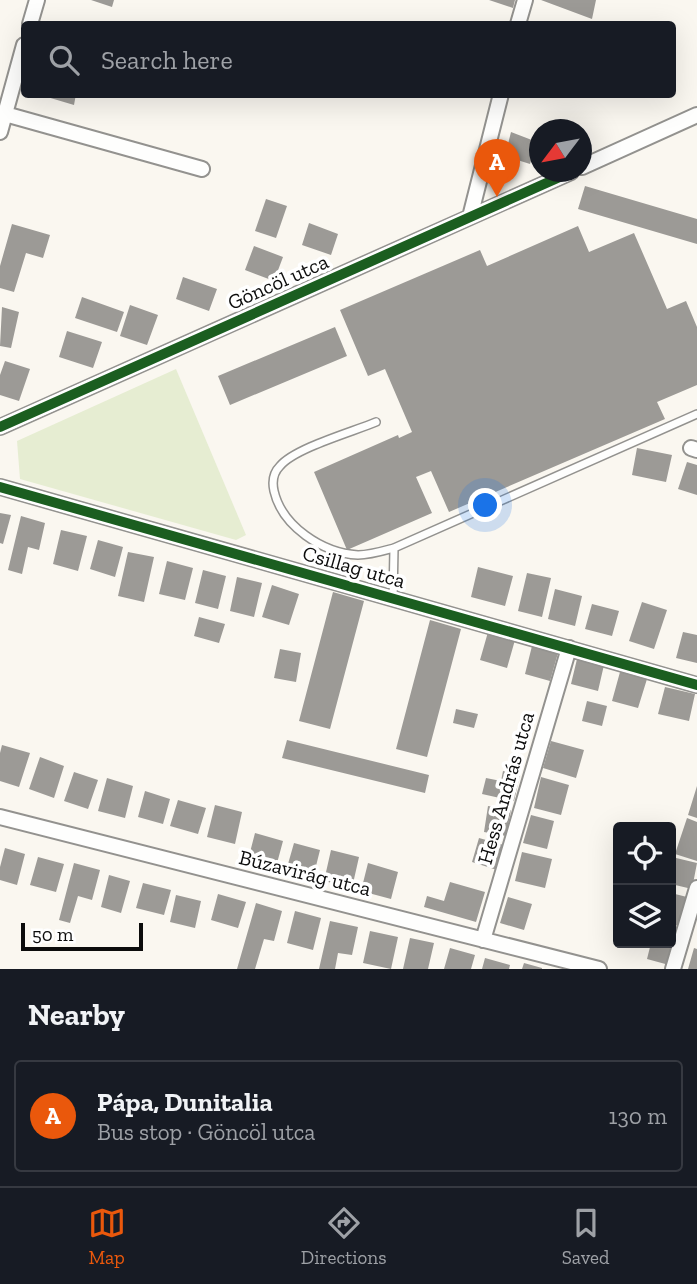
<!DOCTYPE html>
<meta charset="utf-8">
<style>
:root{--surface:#171b24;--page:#242831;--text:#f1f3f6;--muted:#9ea1a6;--line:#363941;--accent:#ea580c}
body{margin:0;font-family:"Zilla Slab",serif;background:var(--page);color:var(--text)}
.controls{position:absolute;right:21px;bottom:21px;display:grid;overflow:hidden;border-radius:7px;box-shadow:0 7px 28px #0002}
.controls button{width:63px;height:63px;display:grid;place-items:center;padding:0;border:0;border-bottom:2px solid var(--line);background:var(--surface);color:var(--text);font:35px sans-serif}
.compass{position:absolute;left:529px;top:119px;width:63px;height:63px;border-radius:50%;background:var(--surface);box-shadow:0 7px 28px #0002;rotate:238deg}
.scale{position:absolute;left:21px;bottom:18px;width:122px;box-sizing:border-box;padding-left:7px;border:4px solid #0c0c0c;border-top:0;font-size:19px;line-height:24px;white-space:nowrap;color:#0c0c0c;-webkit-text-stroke:5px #fff;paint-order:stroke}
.you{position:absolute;left:486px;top:506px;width:24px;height:24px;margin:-18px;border:5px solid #fff;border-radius:50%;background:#1a73e8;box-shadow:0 0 0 10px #1a73e833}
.badge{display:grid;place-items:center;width:46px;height:46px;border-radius:50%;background:var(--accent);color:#fff;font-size:23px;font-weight:700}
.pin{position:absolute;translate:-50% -58px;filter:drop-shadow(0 2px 4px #0008)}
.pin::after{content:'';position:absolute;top:37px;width:24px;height:21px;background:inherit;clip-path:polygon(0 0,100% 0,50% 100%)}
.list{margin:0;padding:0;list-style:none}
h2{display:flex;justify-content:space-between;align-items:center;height:91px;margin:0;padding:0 28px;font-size:30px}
h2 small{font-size:23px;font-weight:400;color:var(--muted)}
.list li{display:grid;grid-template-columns:46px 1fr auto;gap:21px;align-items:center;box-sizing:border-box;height:112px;margin:0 14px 14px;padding:0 14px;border:2px solid var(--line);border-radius:7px}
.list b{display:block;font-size:26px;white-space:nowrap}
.list p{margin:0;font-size:23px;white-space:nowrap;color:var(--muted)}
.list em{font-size:23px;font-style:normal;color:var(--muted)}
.icon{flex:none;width:38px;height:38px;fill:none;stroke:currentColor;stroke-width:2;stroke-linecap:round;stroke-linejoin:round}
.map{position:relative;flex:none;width:697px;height:969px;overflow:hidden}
.search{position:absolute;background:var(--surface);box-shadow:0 7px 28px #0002;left:21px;right:21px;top:21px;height:77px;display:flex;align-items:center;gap:18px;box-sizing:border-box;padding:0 24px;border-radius:7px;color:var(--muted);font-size:26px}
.sheet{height:217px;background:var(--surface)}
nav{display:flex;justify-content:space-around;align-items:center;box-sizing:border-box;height:98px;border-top:2px solid var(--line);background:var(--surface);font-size:19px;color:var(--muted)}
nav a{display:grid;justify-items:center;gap:4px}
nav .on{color:var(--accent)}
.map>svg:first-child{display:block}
</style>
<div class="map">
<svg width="697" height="969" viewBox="0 0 697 969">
<rect width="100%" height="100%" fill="#faf7f0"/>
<!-- green -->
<path fill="#e6edd2" d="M176,369L246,535L236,540L20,479L17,441Z"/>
<!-- building -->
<path fill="#9c9a96" d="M91,0H114L112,7Z
M489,0H515L513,8Z
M541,0H596L592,19Z
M37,94H76L74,105Z
M511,132L537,142L530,164L505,156Z
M585,186L697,219V244L578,209Z
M266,199L287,206L276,238L255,231Z
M309,223L338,234L331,255L302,245Z
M12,224L50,235L43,258L26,253L14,292L0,288V266Z
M578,226L589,252L634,233L667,309L686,301L697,327V385L657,402L665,419L449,512L431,471L416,477L432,513L347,550L314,472L398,435L399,438L412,432L385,369L368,376L340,310L480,250L487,266Z
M254,246L283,257L274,281L245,270Z
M183,277L217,289L209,311L176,299Z
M82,297L124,312L117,332L75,318Z
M130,305L158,315L147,345L120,336Z
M2,307L19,312L11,348L0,346Z
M335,327L347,356L230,405L218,376Z
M67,331L102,342L93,368L59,357Z
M5,361L30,369L19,401L0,395V375Z
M637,448L672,455L666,482L632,475Z
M687,462L697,465V495L678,489Z
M0,513L11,515L3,544L0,543Z
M21,516L45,523L39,550L28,547L22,574L8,570Z
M61,530L87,536L78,571L53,564Z
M98,540L123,547L115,577L90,569Z
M128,552L154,557L144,602L118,596Z
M167,561L193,568L185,600L159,594Z
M478,567L513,576L505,606L471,597Z
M203,570L226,576L218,609L195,603Z
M527,573L551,578L542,617L518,611Z
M237,577L262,583L254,617L230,611Z
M272,585L299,594L289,625L262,617Z
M555,589L582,596L575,626L548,619Z
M333,592L364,601L330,729L299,721Z
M642,602L667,610L654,649L629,641Z
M592,604L619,611L612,636L585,629Z
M199,617L225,624L219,643L194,636Z
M430,620L461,629L427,757L396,749Z
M488,632L515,640L507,668L480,660Z
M683,632L697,635V663L676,658Z
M532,646L558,653L550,681L525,674Z
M280,649L301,653L296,682L274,678Z
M577,659L604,665L598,691L571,684Z
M620,672L647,679L638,708L612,701Z
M665,687L695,694L689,721L658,714Z
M587,701L607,706L602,726L582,721Z
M456,709L478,714L474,728L453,723Z
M287,740L429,775L425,793L282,758Z
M551,741L584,750L576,778L543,768Z
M2,745L30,753L19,787L0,781V753Z
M40,757L64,766L54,798L29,789Z
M503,771L520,775L514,801L482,794L486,778L501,781Z
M74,772L98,780L88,809L64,801Z
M541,777L569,785L561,815L534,808Z
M107,778L133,786L125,818L98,811Z
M697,786V818L688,815Z
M145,791L170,799L163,824L138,817Z
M178,800L206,808L198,834L170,826Z
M215,805L242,812L235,844L207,837Z
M488,806L511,810L506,836L484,832Z
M531,815L554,821L547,849L523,843Z
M687,818L697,822V861L675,854Z
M255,833L283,841L276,867L248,860Z
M479,838L504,845L497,870L472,862Z
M294,843L320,850L313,878L286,871Z
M5,848L25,854L17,885L0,880V867Z
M331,850L359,857L352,888L324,881Z
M522,852L552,859L545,888L515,881Z
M38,857L64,864L56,892L30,885Z
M672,857L697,863L692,889L671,884Z
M74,863L100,870L92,900L78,896L70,923L59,920Z
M368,863L398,872L391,899L361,891Z
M109,875L130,881L121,913L101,907Z
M450,882L485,892L476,922L424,907L427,896L444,901Z
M143,883L171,890L164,915L136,908Z
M671,893L687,897L680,926L671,924Z
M218,894L246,902L238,928L211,920Z
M176,895L201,901L195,928L170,922Z
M508,897L532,904L524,930L500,923Z
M256,903L282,911L274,941L264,939L255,969H237Z
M295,911L321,918L313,950L287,943Z
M330,921L358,927L352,955L338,953L335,969H319Z
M370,931L398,937L391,969L363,963Z
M410,938L434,943L428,969H403Z
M671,940L676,941L669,965L647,959L651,943H671Z
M450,948L475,955L471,969H444Z
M694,948L697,949V969H688Z
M485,958L510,965L509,969H482Z
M524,963L542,968V969H522Z"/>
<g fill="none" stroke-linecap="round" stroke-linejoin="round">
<defs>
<path id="service" d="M376,422C352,432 295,448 280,466C273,473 272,482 274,491C282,526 322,553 358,555C370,555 383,551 394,548L697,414
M393,599L394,548"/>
<path id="minor" d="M30,24L37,0
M518,24L525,0
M5,114L202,169
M0,132L24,45
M582,167L697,115
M470,217L501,94
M0,427L571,172
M691,448L697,450
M0,487L697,685
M0,817L599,969
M483,940L569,648
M673,969L697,888"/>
</defs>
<!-- service casing -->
<use href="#service" stroke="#93928f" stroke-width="10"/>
<!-- minor casing -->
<use href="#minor" stroke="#93928f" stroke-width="18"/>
<!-- service -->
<use href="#service" stroke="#fefefd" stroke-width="7"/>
<!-- minor -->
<use href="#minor" stroke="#fefefd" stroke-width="14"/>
<defs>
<path id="cycleway" d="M0,427L571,172
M0,487L697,685"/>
</defs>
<!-- cycleway casing -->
<use href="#cycleway" stroke="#fff" stroke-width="15"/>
<!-- cycleway -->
<use href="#cycleway" stroke="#1b5e20" stroke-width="10"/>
</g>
<g text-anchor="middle" stroke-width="7" stroke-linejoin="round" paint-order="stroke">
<!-- street labels -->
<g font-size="21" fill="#0c0c0c" stroke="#fff">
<text transform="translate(278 282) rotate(-24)" y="7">Göncöl utca</text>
<text transform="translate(354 567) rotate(16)" y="7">Csillag utca</text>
<text transform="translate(506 788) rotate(-74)" y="7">Hess András utca</text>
<text transform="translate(305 873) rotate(14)" y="7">Búzavirág utca</text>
</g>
</g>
</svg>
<div class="controls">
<button><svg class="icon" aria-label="locate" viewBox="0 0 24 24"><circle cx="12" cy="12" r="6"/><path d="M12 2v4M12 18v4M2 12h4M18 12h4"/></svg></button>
<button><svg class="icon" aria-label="layers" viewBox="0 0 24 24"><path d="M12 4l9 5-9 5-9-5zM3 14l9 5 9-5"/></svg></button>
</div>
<svg class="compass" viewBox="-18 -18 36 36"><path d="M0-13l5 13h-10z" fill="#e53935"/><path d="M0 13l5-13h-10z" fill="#9ea1a6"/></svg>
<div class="scale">50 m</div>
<div class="you"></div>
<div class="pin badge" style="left:497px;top:197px">A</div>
<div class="search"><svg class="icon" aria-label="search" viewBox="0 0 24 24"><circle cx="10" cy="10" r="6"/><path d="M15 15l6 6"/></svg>Search here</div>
</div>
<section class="sheet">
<h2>Nearby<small></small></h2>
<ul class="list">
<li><span class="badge">A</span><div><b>Pápa, Dunitalia</b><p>Bus stop · Göncöl utca</p></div><em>130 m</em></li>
</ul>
</section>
<nav>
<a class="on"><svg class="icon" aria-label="map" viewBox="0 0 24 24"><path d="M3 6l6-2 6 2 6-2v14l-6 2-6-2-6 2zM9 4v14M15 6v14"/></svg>Map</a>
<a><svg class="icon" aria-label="directions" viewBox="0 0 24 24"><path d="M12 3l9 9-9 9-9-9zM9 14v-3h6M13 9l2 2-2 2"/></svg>Directions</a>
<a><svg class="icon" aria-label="saved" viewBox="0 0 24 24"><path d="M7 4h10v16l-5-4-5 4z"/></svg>Saved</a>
</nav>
